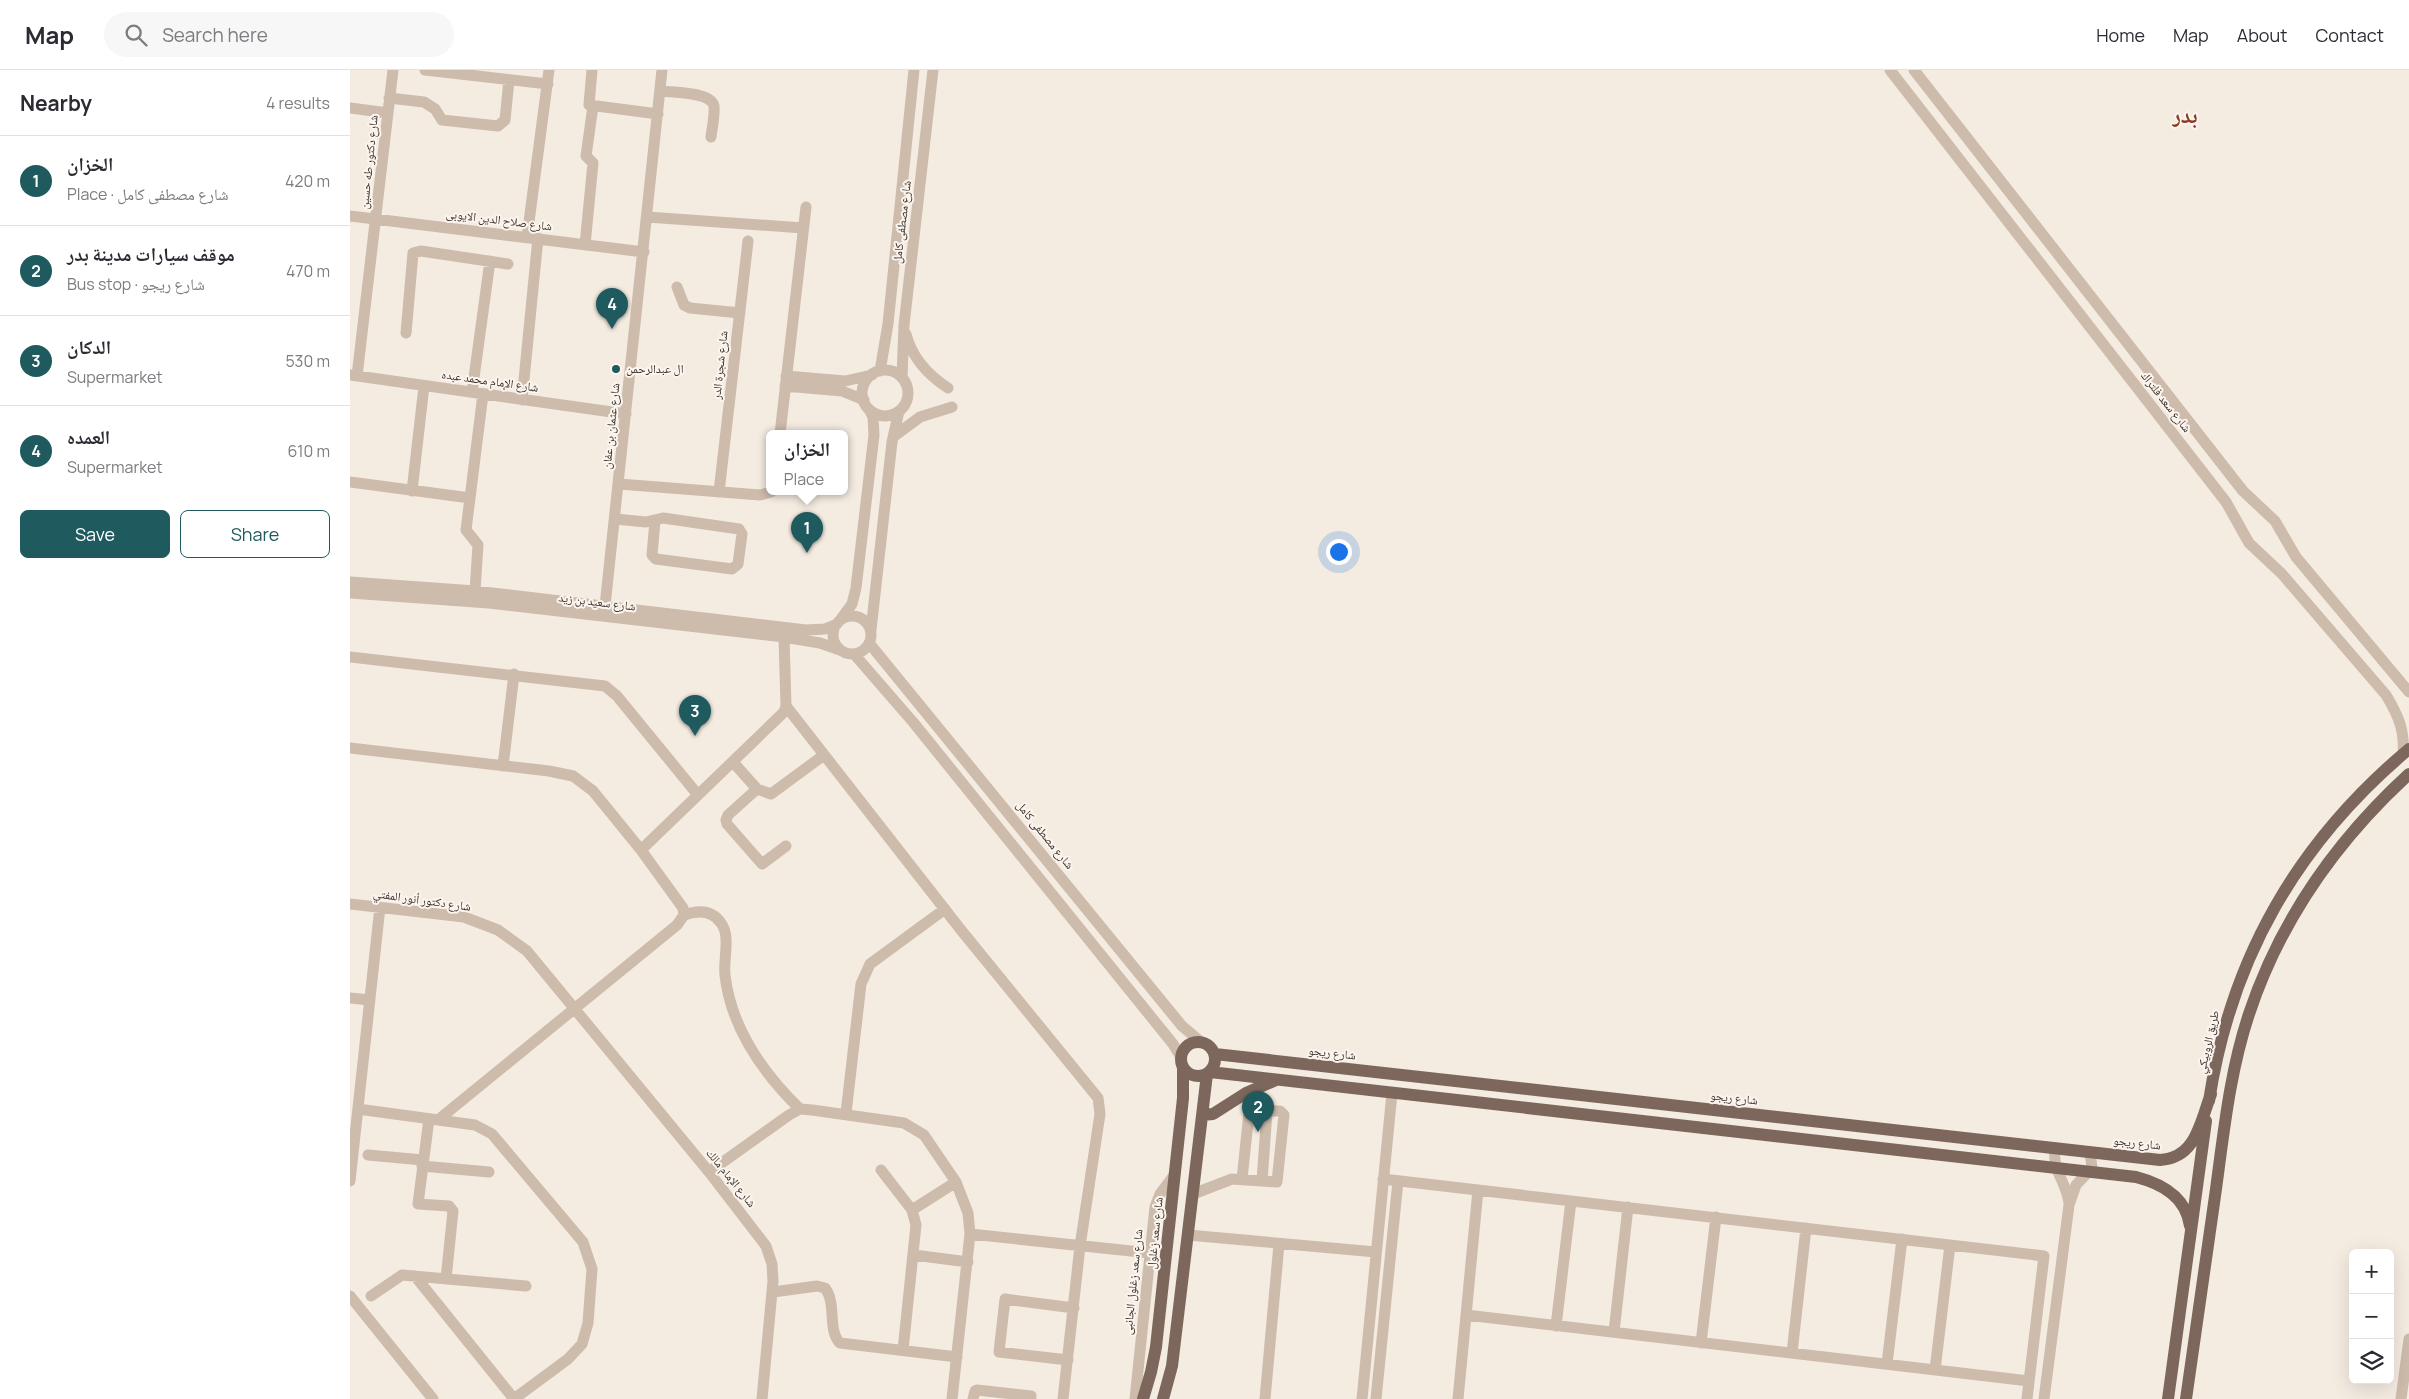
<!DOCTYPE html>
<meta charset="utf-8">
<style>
:root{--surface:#fff;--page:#f7f7f7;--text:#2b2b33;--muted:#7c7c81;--line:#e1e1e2;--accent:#1f5a5e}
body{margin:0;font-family:Manrope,"Noto Naskh Arabic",sans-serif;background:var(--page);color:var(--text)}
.controls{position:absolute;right:15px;bottom:15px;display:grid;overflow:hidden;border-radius:8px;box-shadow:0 5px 20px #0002}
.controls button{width:45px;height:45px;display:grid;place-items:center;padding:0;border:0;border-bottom:1px solid var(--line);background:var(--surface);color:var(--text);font:25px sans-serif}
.you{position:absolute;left:988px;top:481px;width:18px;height:18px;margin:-12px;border:4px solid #fff;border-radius:50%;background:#1a73e8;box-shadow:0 0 0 8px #1a73e833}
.badge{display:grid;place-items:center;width:32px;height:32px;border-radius:50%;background:var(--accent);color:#fff;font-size:16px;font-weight:700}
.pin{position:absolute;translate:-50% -41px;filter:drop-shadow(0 1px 2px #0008)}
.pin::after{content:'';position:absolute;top:26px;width:18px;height:15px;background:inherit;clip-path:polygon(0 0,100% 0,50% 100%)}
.popup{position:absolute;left:416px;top:360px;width:82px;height:65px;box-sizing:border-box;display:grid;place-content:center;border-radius:8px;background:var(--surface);filter:drop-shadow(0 1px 4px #0005);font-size:16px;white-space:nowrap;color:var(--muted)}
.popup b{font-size:19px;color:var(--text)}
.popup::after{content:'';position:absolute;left:50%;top:100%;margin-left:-10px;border:10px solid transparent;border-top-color:var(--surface)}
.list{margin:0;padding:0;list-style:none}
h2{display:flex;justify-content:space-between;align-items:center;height:65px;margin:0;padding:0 20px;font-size:21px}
h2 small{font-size:16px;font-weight:400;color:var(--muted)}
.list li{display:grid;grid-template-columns:32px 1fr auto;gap:15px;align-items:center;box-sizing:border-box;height:90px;padding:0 20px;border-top:1px solid var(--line)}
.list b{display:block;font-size:19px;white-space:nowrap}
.list p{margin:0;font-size:16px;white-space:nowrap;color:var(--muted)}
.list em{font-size:16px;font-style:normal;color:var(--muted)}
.actions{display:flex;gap:10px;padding:15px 20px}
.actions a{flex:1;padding:11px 0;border:1px solid var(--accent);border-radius:8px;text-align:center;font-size:18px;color:var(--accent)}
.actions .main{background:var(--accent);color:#fff}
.icon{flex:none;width:28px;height:28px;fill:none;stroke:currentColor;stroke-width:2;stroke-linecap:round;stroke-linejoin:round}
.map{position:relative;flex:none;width:2059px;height:1329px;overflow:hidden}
header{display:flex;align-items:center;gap:30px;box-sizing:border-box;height:70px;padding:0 25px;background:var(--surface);border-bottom:1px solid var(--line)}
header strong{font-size:24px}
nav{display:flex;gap:28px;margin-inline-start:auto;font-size:18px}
.search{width:350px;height:45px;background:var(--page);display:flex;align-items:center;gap:12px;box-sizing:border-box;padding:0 18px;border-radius:28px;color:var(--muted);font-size:19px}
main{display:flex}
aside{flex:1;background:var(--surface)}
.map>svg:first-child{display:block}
</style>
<header>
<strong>Map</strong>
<div class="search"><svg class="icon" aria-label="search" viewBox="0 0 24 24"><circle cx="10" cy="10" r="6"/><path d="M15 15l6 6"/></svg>Search here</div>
<nav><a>Home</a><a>Map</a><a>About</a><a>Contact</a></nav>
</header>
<main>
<aside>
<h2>Nearby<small>4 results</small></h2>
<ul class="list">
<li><span class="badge">1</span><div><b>الخزان</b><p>Place · شارع مصطفى كامل</p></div><em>420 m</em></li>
<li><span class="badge">2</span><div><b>موقف سيارات مدينة بدر</b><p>Bus stop · شارع ريجو</p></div><em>470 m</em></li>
<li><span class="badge">3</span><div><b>الدكان</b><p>Supermarket</p></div><em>530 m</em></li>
<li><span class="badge">4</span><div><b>العمده</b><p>Supermarket</p></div><em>610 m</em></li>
</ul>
<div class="actions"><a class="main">Save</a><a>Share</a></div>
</aside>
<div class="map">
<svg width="2059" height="1329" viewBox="0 0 2059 1329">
<rect width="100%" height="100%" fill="#f4ebe1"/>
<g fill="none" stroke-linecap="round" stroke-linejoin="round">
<!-- minor -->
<path stroke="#cdbbac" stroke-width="11" d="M75,0L198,14
M242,0L239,35L308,44
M1540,0L1876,432L1899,473L1932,504L2036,625C2048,645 2055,660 2053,684
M1564,0L1893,421L1925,451L1946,487L2059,622
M310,21C322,22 361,22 364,36C365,45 362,58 361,67
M39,28L74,32L85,39L92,50L148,56L155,50L159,10
M0,38L38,43
M0,146L294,182
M297,147L453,158
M177,167L199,0
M235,175L243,93L236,86L243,36
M327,217L334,235L340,238L390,243
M56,263L63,183L71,181L158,194
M556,264C562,288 578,305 598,318
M512 323a23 23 0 1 1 46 0a23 23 0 1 1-46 0Z
M530,301L538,254L564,0
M0,305L276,344
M7,306L43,0
M436,306L495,311L522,305
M552,308L554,255L583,0
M435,316L492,321L514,330
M122,322L140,191
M172,330L188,168
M430,364L456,137
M543,367L570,347L602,337
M0,412L120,428
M269,414L410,425L421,422
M62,421L74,316
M369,422L398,171
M265,449L296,452L313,448L389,459L392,464L388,494L382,499L306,489L302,485L305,451
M0,512L125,521L456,560L475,559L487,554
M125,521L128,475L116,460L133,324
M0,523L139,533L434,567L470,573L490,580
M255,536L312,0
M483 565a19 19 0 1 1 38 0a19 19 0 1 1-38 0Z
M491,549L502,534L506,518L524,365L523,347L519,339
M521,560L542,372L549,341
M519,573L832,956L851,972
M504,584L563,652L823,974L831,987
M0,587L255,616L267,626L348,725
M436,636L611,860L748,1028L750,1044L730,1176L713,1329
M0,678L199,701L223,706L243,721L291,780L333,838L334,845L327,855L88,1050
M383,692L407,719L421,724L474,685
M153,696L164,604
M407,719L378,745L376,750L377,754L412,794L436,776
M291,780L434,642L436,636L434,567
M0,834L114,847L148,860L177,881L359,1102L416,1176L422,1194L423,1211L412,1329
M334,845C348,840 362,840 371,853C381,866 373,890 375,905C381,958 414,1004 450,1039
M0,928L20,930
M8,1039L125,1055L142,1064L233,1172L242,1199L238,1253L232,1274L218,1289L164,1329L65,1206
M496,1043L511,914L520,894L595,839
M79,1049L68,1134L99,1136L103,1141L96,1209
M1705,1078C1702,1102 1716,1110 1719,1133
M18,1085L73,1090
M72,1096L139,1102
M531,1100L562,1140L566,1155L553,1280
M359,1102L439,1045L450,1039L462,1040L554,1053L574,1065L606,1112L618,1143L620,1164L602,1329
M892,1109L899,1043L903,1040L930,1041L934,1045L927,1112L912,1111
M1033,1109L1694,1186L1677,1329
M0,1111L30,837
M843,1124L882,1109L912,1111L917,1041
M562,1140L606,1112
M620,1164L800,1183
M838,1165L1026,1182
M564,1185L618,1192
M423,1222L467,1216L475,1218C487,1233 477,1260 490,1273L607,1287
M0,1226L83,1329
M21,1226L52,1205L176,1216
M1116,1245L1679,1311
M1206,1256L1221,1131
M1264,1262L1278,1137
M1351,1273L1366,1147
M1442,1283L1456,1158
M718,1290L649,1282L655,1229L724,1238
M1537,1294L1552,1169
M1585,1300L1600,1175
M623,1329L625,1321L627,1320L681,1326V1329
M785,1329L805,1137L810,1124L825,1104
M915,1329L929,1174
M1012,1329L1042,1023
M1026,1329L1048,1111
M1108,1329L1128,1120
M1694,1329L1719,1135L1726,1115L1742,1098L1740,1082
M2051,1329L2059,1269"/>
<!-- major -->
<path stroke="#7d675c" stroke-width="12" d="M831 989a17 17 0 1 1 34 0a17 17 0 1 1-34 0Z
M865,984L1810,1090C1846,1088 1850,1053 1861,1024
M860,1002L1786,1107C1813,1114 1836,1127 1840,1156
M1859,1031C1881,887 1948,772 2059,679
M852,1045L863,1044L896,1023L926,1010
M793,1329L801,1302L806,1277L833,1028V999
M813,1329L822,1296L857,1004
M1818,1329L1856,1051
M1836,1329C1846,1259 1856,1189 1866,1119C1874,1060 1880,1001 1899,944C1930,851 1987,770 2059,704"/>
</g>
<!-- markers -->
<circle fill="#1f5a5e" stroke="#fbf5ee" stroke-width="2" cx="266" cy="299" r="5"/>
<g text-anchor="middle" stroke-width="4" stroke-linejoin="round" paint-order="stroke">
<!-- street labels -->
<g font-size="12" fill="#3b302b" stroke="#fbf5ee">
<text transform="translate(19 92) rotate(-84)" y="4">شارع دكتور طه حسين</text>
<text transform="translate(149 150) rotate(7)" y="4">شارع صلاح الدين الايوبى</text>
<text transform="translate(552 152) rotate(-83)" y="4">شارع مصطفى كامل</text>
<text transform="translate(370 295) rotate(-84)" y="4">شارع شجرة الدر</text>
<text transform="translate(140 311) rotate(8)" y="4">شارع الإمام محمد عبده</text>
<text transform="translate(1816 332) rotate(52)" y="4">شارع سعد فلتراك</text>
<text transform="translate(261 356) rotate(-84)" y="4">شارع عثمان بن عفان</text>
<text transform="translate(247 532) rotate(7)" y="4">شارع سعيد بن زيد</text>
<text transform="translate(695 765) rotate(51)" y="4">شارع مصطفى كامل</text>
<text transform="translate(72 830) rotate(8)" y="4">شارع دكتور أنور المفتي</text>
<text transform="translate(1858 972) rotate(-77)" y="4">طريق الروبيكي</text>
<text transform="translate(982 983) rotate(6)" y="4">شارع ريجو</text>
<text transform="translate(1384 1028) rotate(6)" y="4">شارع ريجو</text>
<text transform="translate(1787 1073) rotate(6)" y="4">شارع ريجو</text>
<text transform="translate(381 1108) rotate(51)" y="4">شارع الإمام مالك</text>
<text transform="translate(805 1163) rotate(-84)" y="4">شارع سعد زغلول</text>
<text transform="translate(783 1212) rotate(-84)" y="4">شارع سعد زغلول الجانبى</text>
</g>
<!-- poi labels -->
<g font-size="12" fill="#3b302b" stroke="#fbf5ee" text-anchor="start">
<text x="276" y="303">ال عبدالرحمن</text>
</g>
<!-- town labels -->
<g font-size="22" font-weight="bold" fill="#8c3b22" stroke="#fbf5ee">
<text x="1835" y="53">بدر</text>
</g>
</g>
</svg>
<div class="controls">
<button>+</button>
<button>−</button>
<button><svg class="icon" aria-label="layers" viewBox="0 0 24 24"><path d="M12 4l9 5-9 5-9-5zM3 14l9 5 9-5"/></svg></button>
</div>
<div class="you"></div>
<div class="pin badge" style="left:457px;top:483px">1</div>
<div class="popup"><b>الخزان</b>Place</div>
<div class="pin badge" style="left:908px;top:1062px">2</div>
<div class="pin badge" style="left:345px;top:666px">3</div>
<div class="pin badge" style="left:262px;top:259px">4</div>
</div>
</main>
